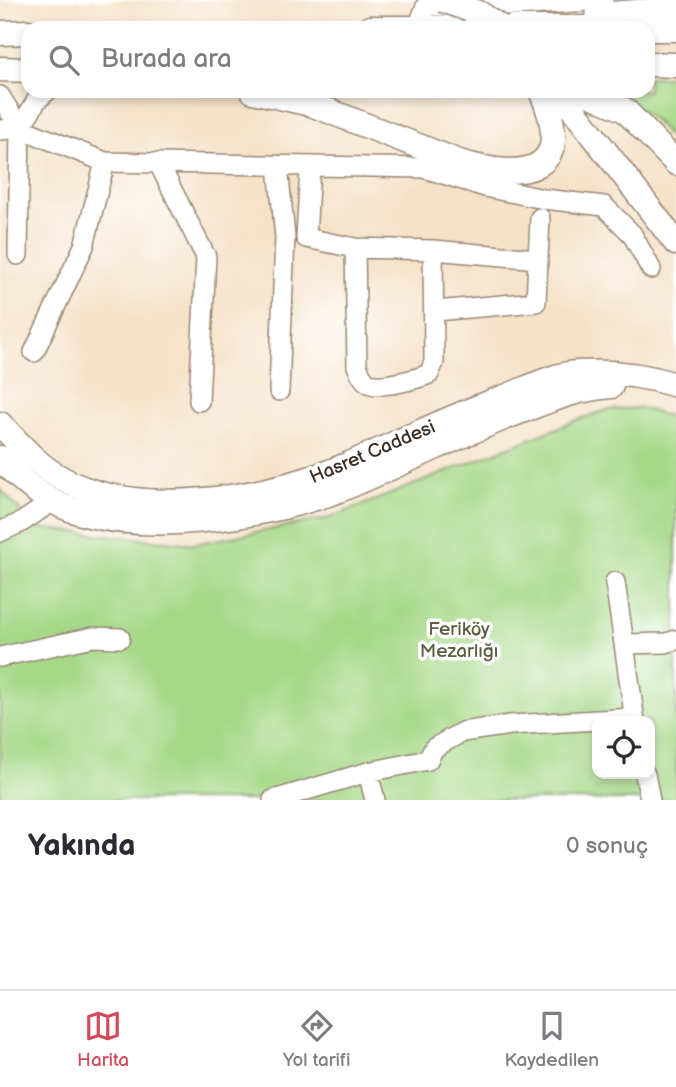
<!DOCTYPE html>
<html lang="tr">
<meta charset="utf-8">
<style>
:root{--surface:#fff;--page:#f2f2f3;--text:#2b2b33;--muted:#7c7c81;--line:#e1e1e2;--accent:#d1495b}
body{margin:0;font-family:"Balsamiq Sans",sans-serif;background:var(--page);color:var(--text)}
.controls{position:absolute;right:21px;bottom:21px;display:grid;overflow:hidden;border-radius:14px;box-shadow:0 4px 10px #0003}
.controls button{width:63px;height:63px;display:grid;place-items:center;padding:0;border:0;border-bottom:2px solid var(--line);background:var(--surface);color:var(--text);font:35px sans-serif}
.list{margin:0;padding:0;list-style:none}
h2{display:flex;justify-content:space-between;align-items:center;height:91px;margin:0;padding:0 28px;font-size:30px}
h2 small{font-size:23px;font-weight:400;color:var(--muted)}
.icon{flex:none;width:38px;height:38px;fill:none;stroke:currentColor;stroke-width:2;stroke-linecap:round;stroke-linejoin:round}
.map{position:relative;flex:none;width:676px;height:800px;overflow:hidden}
.search{position:absolute;background:var(--surface);box-shadow:0 4px 10px #0003;left:21px;right:21px;top:21px;height:77px;display:flex;align-items:center;gap:18px;box-sizing:border-box;padding:0 24px;border-radius:21px;color:var(--muted);font-size:26px}
.sheet{height:189px;background:var(--surface)}
nav{display:flex;justify-content:space-around;align-items:center;box-sizing:border-box;height:98px;border-top:2px solid var(--line);background:var(--surface);font-size:19px;color:var(--muted)}
nav a{display:grid;justify-items:center;gap:4px}
nav .on{color:var(--accent)}
.map>svg:first-child{display:block}
</style>
<div class="map">
<svg width="676" height="800" viewBox="0 0 676 800">
<rect width="100%" height="100%" fill="#fff"/>
<filter id="ink" filterUnits="userSpaceOnUse"><feTurbulence type="fractalNoise" baseFrequency=".0143" numOctaves="2"/><feDisplacementMap in="SourceGraphic" scale="14" xChannelSelector="R" yChannelSelector="G"/><feConvolveMatrix kernelMatrix="1 2 1 2 8 2 1 2 1" color-interpolation-filters="sRGB"/></filter>
<filter id="wash" filterUnits="userSpaceOnUse"><feTurbulence type="fractalNoise" baseFrequency=".00686" numOctaves="4" result="noise"/><feDisplacementMap in="SourceGraphic" scale="28" xChannelSelector="R" yChannelSelector="G"/><feGaussianBlur stdDeviation="1.57" result="paint"/><feColorMatrix in="noise" values="0 0 0 0 0 0 0 0 0 0 0 0 0 0 0 0 0 1.4 0 .05"/><feComposite in="paint" operator="in"/></filter>
<g filter="url(#wash)">
<rect width="100%" height="100%" fill="#f5e2c8"/>
<!-- green -->
<path fill="#a6d887" stroke="#708152" stroke-width="2" fill-rule="evenodd" d="M648,77H676V145L654,120L614,91H648Z
M640,408L676,418V800H0V489L36,528L194,544L330,518L580,419L607,410ZM597,721H650V774H597Z"/>
</g>
<g filter="url(#ink)">
<g fill="none" stroke-linecap="round" stroke-linejoin="round">
<defs>
<path id="minor" d="M418,27L426,6H516L603,0
M0,96L20,128
M0,130L20,128L105,162L424,168L485,187L544,199L604,206L632,234L651,269
M159,164L206,257L199,401
M278,166L285,237L279,391
M310,166L306,238L355,248L433,250L538,259L536,302L435,311
M355,248L357,366C360,372 363,381 371,384C382,388 417,379 429,374L434,362L433,250
M18,255L20,128L37,100L47,91
M538,259L540,218
M34,352L84,246L105,162
M0,532L22,522L53,501
M615,582L624,644L666,643L676,640
M624,644L635,721
M0,657L93,637L120,638
M645,774L650,800
M273,800L368,772
M375,800L368,772L428,760L434,748L462,732L510,725L634,718"/>
<path id="major" d="M598,15L676,9
M370,28H623
M648,29H676
M0,33L28,32
M648,64L676,65
M0,69L28,70
M253,91L311,104L459,162C526,182 577,172 541,91
M559,91L676,243
M582,91L625,110L676,163
M0,424C18,442 36,464 59,477C136,522 268,498 347,465C397,443 445,419 497,400C521,392 552,374 577,373C612,371 642,374 676,385
M0,458C21,481 42,499 72,510C147,536 272,517 344,488C404,463 463,433 524,410C553,399 580,388 611,386"/>
</defs>
<!-- minor casing -->
<use href="#minor" stroke="#988673" stroke-width="22"/>
<!-- major casing -->
<use href="#major" stroke="#988673" stroke-width="27"/>
<!-- minor -->
<use href="#minor" stroke="#fff" stroke-width="19"/>
<!-- major -->
<use href="#major" stroke="#fff" stroke-width="24"/>
<defs>
<path id="major-bridge" d="M443,0L479,13L501,28"/>
</defs>
<!-- major-bridge casing -->
<use href="#major-bridge" stroke="#988673" stroke-width="27" stroke-linecap="butt"/>
<!-- major-bridge -->
<use href="#major-bridge" stroke="#fff" stroke-width="24"/>
</g>
</g>
<g text-anchor="middle" stroke-width="7" stroke-linejoin="round" paint-order="stroke">
<!-- street labels -->
<g font-size="19" fill="#3b2a1e" stroke="#fff">
<text transform="translate(372 451) rotate(-23)" y="7">Hasret Caddesi</text>
</g>
<!-- park labels -->
<g font-size="19" fill="#5b5e3e" stroke="#fff">
<text x="459" y="635">Feriköy<tspan x="459" dy="22">Mezarlığı</tspan></text>
</g>
</g>
</svg>
<div class="controls">
<button><svg class="icon" aria-label="locate" viewBox="0 0 24 24"><circle cx="12" cy="12" r="6"/><path d="M12 2v4M12 18v4M2 12h4M18 12h4"/></svg></button>
</div>
<div class="search"><svg class="icon" aria-label="search" viewBox="0 0 24 24"><circle cx="10" cy="10" r="6"/><path d="M15 15l6 6"/></svg>Burada ara</div>
</div>
<section class="sheet">
<h2>Yakında<small>0 sonuç</small></h2>
<ul class="list">
</ul>
</section>
<nav>
<a class="on"><svg class="icon" aria-label="map" viewBox="0 0 24 24"><path d="M3 6l6-2 6 2 6-2v14l-6 2-6-2-6 2zM9 4v14M15 6v14"/></svg>Harita</a>
<a><svg class="icon" aria-label="directions" viewBox="0 0 24 24"><path d="M12 3l9 9-9 9-9-9zM9 14v-3h6M13 9l2 2-2 2"/></svg>Yol tarifi</a>
<a><svg class="icon" aria-label="saved" viewBox="0 0 24 24"><path d="M7 4h10v16l-5-4-5 4z"/></svg>Kaydedilen</a>
</nav>
